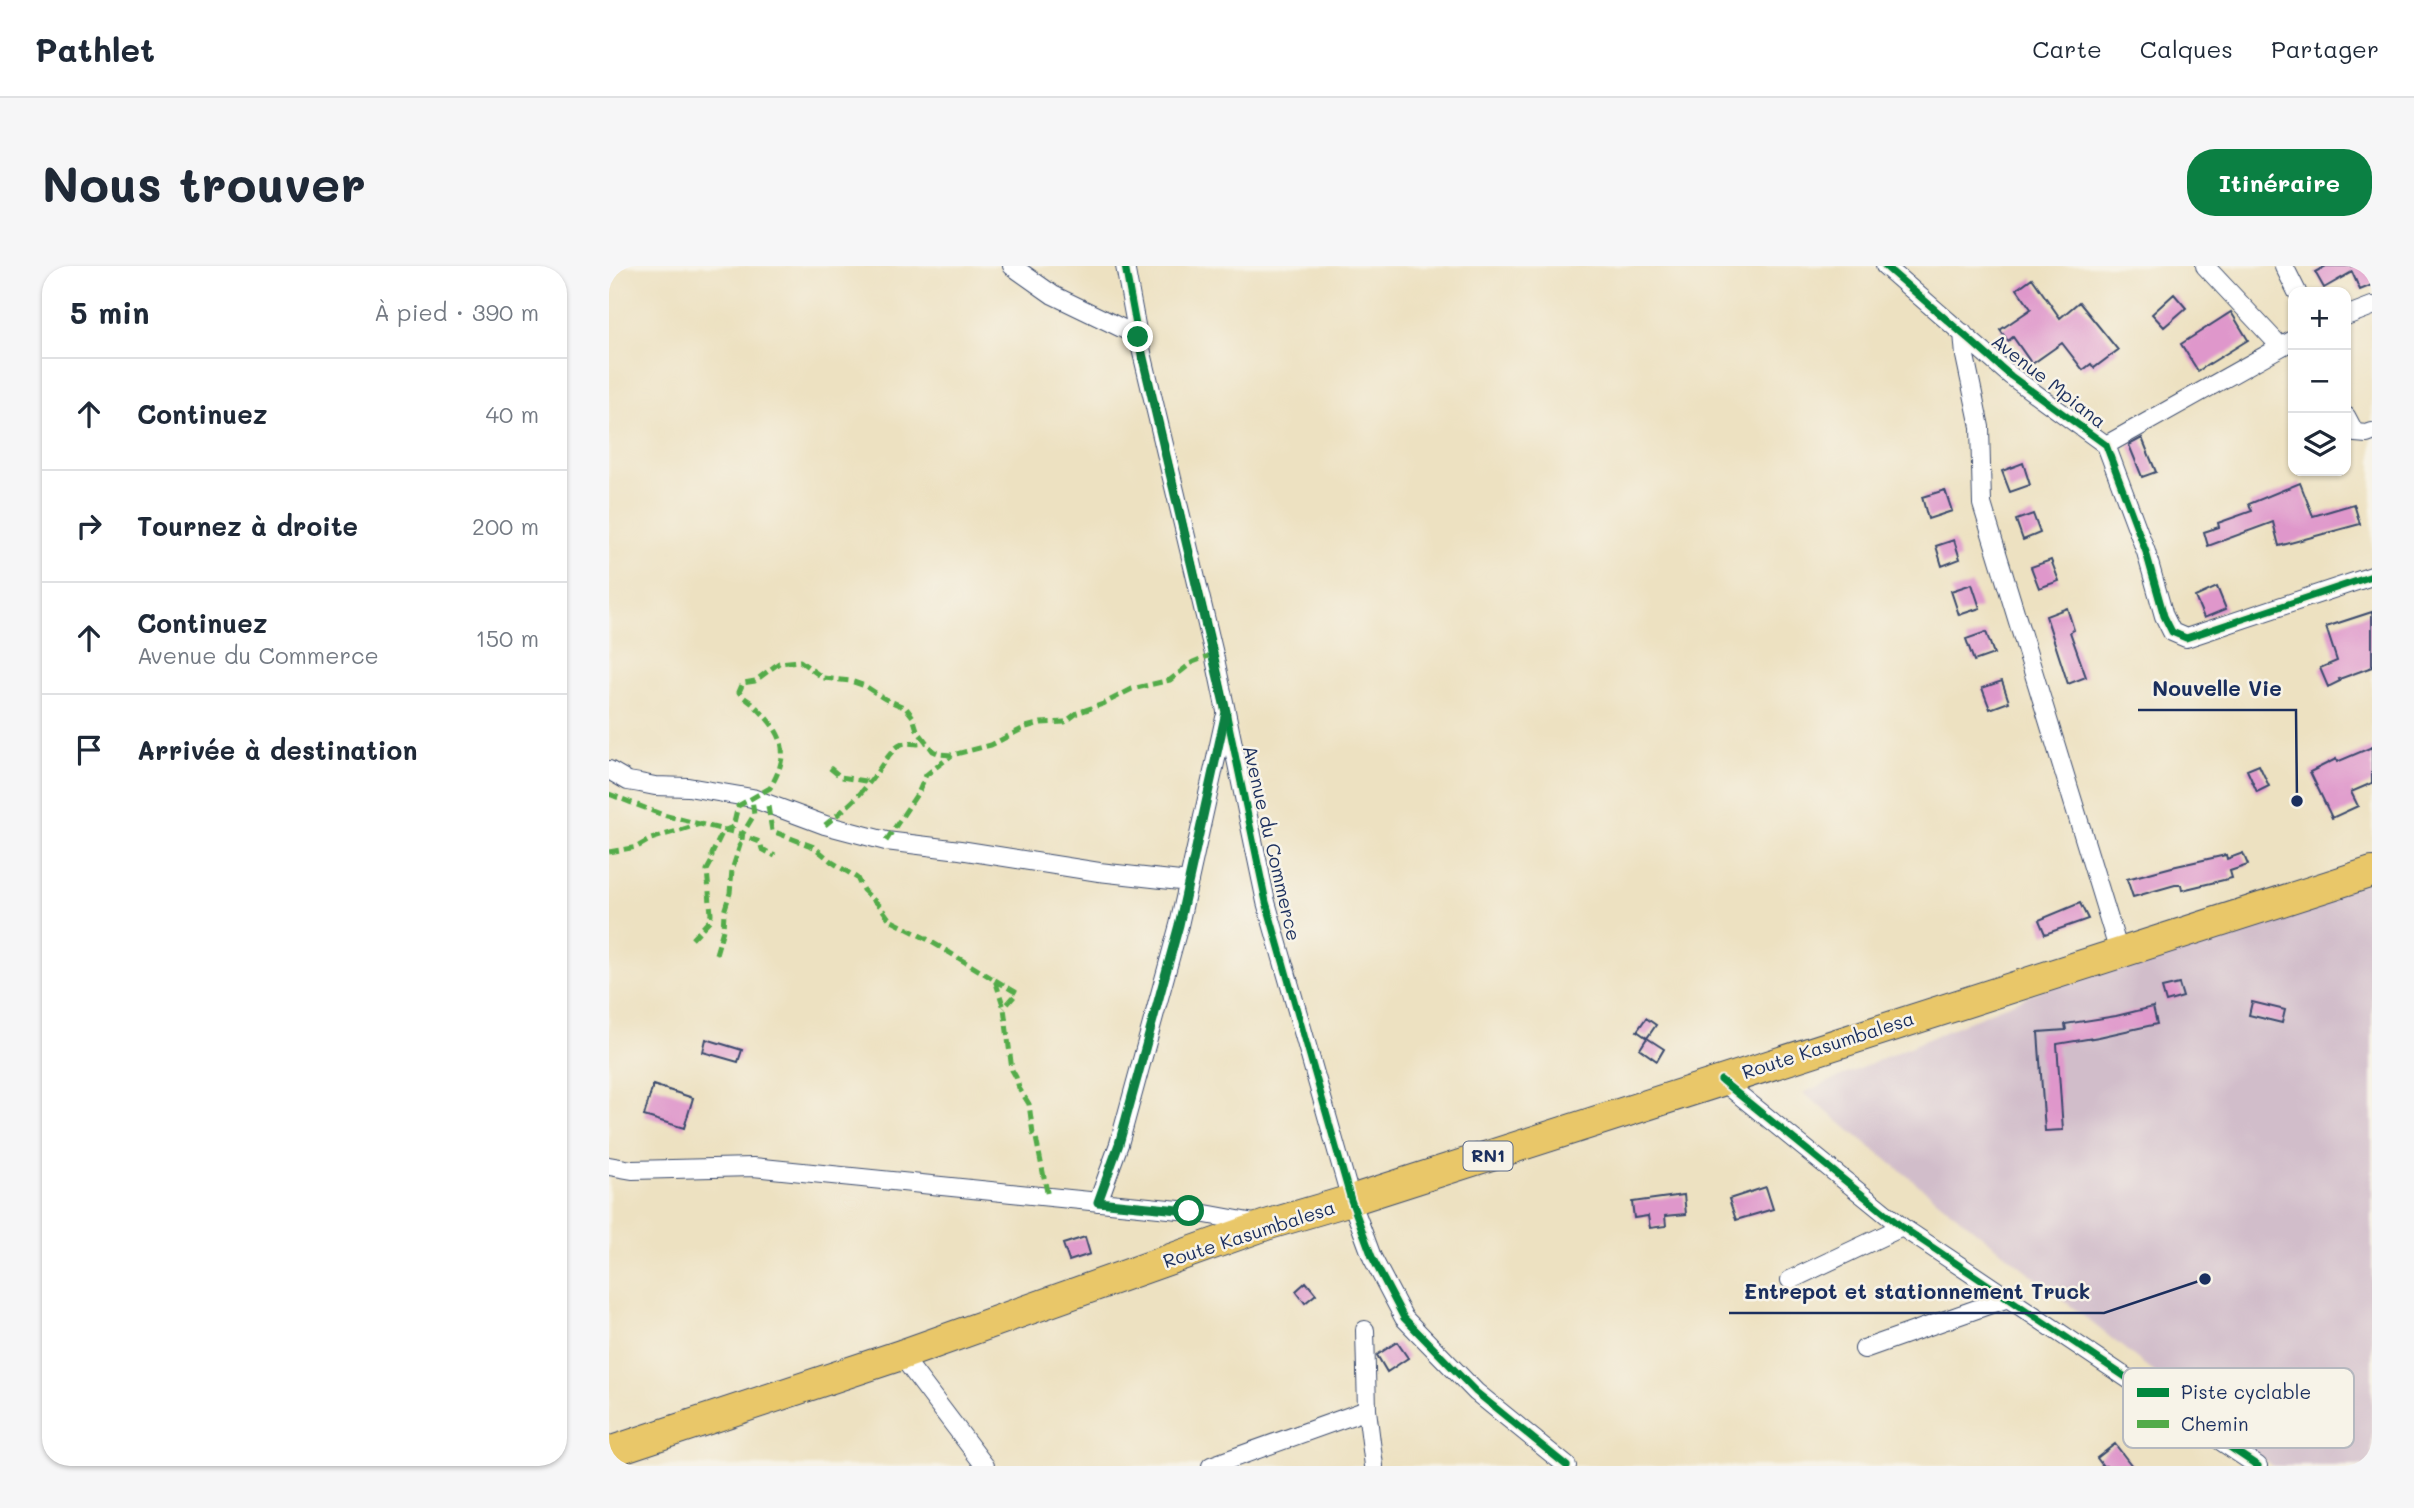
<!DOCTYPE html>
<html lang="fr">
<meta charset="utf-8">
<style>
:root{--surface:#fff;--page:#f6f6f7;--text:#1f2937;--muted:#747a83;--line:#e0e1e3;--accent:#0b8043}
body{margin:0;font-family:Mali,sans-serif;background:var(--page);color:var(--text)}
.controls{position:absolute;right:21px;top:21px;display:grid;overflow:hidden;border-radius:14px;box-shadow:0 2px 5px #0004}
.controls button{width:63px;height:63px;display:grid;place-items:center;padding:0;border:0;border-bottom:2px solid var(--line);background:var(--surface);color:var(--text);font:35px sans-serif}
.stop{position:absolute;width:21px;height:21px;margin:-16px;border:5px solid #0b8043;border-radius:50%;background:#fff}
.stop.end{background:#0b8043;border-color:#fff;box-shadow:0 2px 7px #0008}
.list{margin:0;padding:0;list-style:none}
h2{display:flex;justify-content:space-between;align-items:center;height:91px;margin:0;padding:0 28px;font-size:30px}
h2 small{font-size:23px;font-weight:400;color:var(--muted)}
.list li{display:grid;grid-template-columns:46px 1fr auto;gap:21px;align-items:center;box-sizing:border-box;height:112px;padding:0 28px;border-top:2px solid var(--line)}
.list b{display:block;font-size:26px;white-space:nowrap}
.list p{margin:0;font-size:23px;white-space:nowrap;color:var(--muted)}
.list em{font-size:23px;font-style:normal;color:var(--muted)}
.icon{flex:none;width:38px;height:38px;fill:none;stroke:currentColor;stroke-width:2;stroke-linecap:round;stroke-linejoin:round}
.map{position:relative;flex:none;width:1763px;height:1200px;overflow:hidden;border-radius:28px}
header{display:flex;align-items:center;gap:42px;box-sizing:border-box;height:98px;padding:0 35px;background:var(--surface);border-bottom:2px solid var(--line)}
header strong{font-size:33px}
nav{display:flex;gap:38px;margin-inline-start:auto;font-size:24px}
.intro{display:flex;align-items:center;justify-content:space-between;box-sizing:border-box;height:168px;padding:0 42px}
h1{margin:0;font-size:49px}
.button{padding:18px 32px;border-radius:28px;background:var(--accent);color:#fff;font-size:24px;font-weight:700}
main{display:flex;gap:42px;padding:0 42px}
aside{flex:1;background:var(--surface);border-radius:28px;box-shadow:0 2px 5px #0004}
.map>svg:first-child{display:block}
</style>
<header>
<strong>Pathlet</strong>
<nav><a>Carte</a><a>Calques</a><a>Partager</a></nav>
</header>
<div class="intro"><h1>Nous trouver</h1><a class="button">Itinéraire</a></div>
<main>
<aside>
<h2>5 min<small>À pied · 390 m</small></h2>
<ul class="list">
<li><svg class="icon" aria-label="ahead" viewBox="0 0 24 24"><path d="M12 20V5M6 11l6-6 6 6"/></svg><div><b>Continuez</b></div><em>40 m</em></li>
<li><svg class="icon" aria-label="right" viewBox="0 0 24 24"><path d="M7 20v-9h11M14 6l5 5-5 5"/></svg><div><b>Tournez à droite</b></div><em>200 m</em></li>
<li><svg class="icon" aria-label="ahead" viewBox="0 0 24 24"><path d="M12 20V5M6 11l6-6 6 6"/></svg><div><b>Continuez</b><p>Avenue du Commerce</p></div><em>150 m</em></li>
<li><svg class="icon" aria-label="arrive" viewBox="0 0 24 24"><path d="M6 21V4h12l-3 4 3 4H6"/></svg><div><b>Arrivée à destination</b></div></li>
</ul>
</aside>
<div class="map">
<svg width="1763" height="1200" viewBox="0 0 1763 1200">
<rect width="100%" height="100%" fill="#f7f3e8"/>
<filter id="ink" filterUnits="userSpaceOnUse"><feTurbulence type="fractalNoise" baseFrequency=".0143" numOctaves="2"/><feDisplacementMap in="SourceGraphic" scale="14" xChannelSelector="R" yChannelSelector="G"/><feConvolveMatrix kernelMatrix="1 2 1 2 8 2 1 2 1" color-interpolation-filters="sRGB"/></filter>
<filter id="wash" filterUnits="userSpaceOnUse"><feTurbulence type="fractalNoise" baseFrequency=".00686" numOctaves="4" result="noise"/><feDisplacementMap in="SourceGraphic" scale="28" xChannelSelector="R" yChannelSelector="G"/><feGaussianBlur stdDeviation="1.57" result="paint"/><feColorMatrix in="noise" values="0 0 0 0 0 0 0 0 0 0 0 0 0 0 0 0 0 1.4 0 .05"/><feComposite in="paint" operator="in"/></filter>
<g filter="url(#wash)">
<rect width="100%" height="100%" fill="#ede1c1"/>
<!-- industrial -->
<path fill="#d1bdca" d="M1763,615V1200H1663L1194,827L1511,690Z"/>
<g id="blocks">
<!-- building -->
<path fill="#df97cb" d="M1717,0H1763V19L1751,24L1743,6L1715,22L1706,6Z
M1423,12L1451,52L1470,36L1509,84L1485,102L1482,98L1474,104L1453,77L1423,98L1404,71L1399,75L1391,64L1422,43L1408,23Z
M1565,28L1577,42L1555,61L1543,48Z
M1622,46L1639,74L1589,105L1572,78Z
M1533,172L1547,206L1533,211L1520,179Z
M1414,197L1421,219L1401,226L1393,205Z
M1691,217L1704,250L1745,238L1751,258L1670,280L1664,256L1599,280L1595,266L1610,261L1609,257L1643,245L1640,238Z
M1336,224L1343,245L1319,253L1313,231Z
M1424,248L1431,267L1414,274L1407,254Z
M1345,274L1351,293L1333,300L1327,280Z
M1442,294L1450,315L1430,322L1422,301Z
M1363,318L1371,342L1350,349L1342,325Z
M1608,321L1617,343L1595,352L1586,331Z
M1458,342L1465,364L1461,366L1477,411L1459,418L1437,350Z
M1763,346V401L1730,413L1731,415L1719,421L1711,402L1728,395L1717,361Z
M1377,366L1385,388L1365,395L1357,373Z
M1393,415L1400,436L1381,443L1373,422Z
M1763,481V517L1742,526L1749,540L1723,552L1701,506L1727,493L1728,496Z
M1650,499L1660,520L1648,526L1638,504Z
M1634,587L1639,599L1621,605L1623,612L1573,624L1572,619H1566L1524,631L1518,613L1563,601L1617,589L1618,593Z
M1471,637L1479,653L1436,668L1430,654Z
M1570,718L1574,731L1557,736L1553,722Z
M1643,736L1676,744L1673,757L1640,749Z
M1544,741L1548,758L1490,771L1448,778L1454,864L1436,865L1429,766L1457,764L1456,758L1507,750Z
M1037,752L1047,759L1038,772L1028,765Z
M1038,772L1055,783L1048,795L1031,783Z
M97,773L133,784L129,796L94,786Z
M44,819L84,832L75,862L35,850Z
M1157,921L1164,943L1127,954L1120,933Z
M1075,929L1077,948L1056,950L1057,960L1041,962L1039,950L1025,952L1023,936Z
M476,971L481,988L460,995L454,978Z
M697,1016L707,1028L696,1037L687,1025Z
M788,1076L799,1092L778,1106L768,1089Z
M1506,1178L1523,1200H1494L1488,1192Z"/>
</g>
</g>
<g filter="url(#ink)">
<use href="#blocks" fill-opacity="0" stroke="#3a4a6d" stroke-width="2"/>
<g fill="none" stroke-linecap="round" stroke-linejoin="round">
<defs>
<path id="minor" d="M403,0L444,29L529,70
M516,0L529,70L605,388L657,636L742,934L763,991L795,1052L867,1126L958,1200
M1276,0L1402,110L1497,179L1537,286L1555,350L1563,366L1577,372L1763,310
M1596,0L1672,81
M1675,0L1688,26
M1737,50L1763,40
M1354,67L1356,90L1371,161L1373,238L1510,686
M1737,150L1746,167L1758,168L1763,166
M1497,179L1684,74
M0,504L19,515L31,517L46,520L79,521L143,532L216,559L277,575L351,584L490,606L580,616
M1112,814L1293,961L1649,1200
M0,900L23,904L144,901L580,945L651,958
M489,936L510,878L570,659L616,452
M1181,1014L1293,961
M756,1064L758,1144L765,1200
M1255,1083L1399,1032
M292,1089L376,1200
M602,1200L758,1144"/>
<path id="trunk" d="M0,1186L292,1089L657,959L742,934L1763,606"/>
</defs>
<!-- minor casing -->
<use href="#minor" stroke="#3a4a6d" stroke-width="20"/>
<!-- trunk casing -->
<use href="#trunk" stroke="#3a4a6d" stroke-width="32"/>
<!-- minor -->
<use href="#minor" stroke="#fff" stroke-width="18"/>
<!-- trunk -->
<use href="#trunk" stroke="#e9c769" stroke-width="30"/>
<!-- quiet -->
<path stroke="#52ab49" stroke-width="5" stroke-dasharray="10 5" stroke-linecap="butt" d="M221,502L232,511L262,516
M0,528L54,549L132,568V571L140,572L151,576L153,583L166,590
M159,540L163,565L205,581L223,596L248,612L254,624L271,640L281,654L316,672L386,714L395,742L403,804L407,811L410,822L420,838L424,868L427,872L439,931
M216,559C231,547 248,533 260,517C268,508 280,485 291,479C299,474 307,481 317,476
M277,575L310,525L317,509L343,489
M0,586L28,581L42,573L91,558
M83,673L100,655L102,648L98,604L103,595V588L114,565L124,561L129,540L161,522C183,484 174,468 146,440C141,435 134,432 130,426L134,417L146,415L170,397L191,395L214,412L242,415L256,420L276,433L297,442L304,451L308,464L324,485L331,488L343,489L382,479L417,461L432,457L456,456L468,447L494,438L523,423L561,414L584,396L605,388
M107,688L114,664L115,646L121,627L123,604L131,579L128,577L145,549L143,532
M386,714L408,727L395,742"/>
<defs>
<path id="cycleway" d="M516,0L529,70L605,388L657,636L742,934L763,991L795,1052L867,1126L958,1200
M1276,0L1402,110L1497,179L1537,286L1555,350L1563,366L1577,372L1763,310
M1112,814L1293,961L1649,1200"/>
</defs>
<!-- cycleway casing -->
<use href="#cycleway" stroke="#f7f3e8" stroke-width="11"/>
<!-- cycleway -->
<use href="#cycleway" stroke="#00873e" stroke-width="7"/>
</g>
</g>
<g fill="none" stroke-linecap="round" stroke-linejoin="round" filter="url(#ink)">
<!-- route -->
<path stroke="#0b8043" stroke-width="9" d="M529,71L617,446L570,659L510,878L489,936L580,945"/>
</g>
<g text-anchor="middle" stroke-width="5" stroke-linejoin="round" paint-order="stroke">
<!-- shield labels -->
<rect fill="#f7f3e8" stroke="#5d6a87" stroke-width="2" x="854.5" y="875.5" width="49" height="29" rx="5"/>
<g font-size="18" font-weight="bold" fill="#1b2f5e">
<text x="879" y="896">RN1</text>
</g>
<!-- street labels -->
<g font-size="19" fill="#1b2f5e" stroke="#f7f3e8">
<text transform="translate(1440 115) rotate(38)" y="7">Avenue Mpiana</text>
<text transform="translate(663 577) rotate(77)" y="7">Avenue du Commerce</text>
<text transform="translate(1219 779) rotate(-18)" y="7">Route Kasumbalesa</text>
<text transform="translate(640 968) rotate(-18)" y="7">Route Kasumbalesa</text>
</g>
</g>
<!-- legend -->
<rect x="1514" y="1102" width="231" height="80" rx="10" fill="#f7f3e8" stroke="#b5b8bf" stroke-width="2"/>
<rect x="1528" y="1122" width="32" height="9" fill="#00873e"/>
<rect x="1528" y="1154" width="32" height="8" fill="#52ab49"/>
<g font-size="19" fill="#1b2f5e">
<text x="1572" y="1133">Piste cyclable</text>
<text x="1572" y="1165">Chemin</text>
</g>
<!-- callouts -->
<path fill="none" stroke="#1b2f5e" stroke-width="2.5" d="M1688 535L1687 444H1529M1596 1013L1495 1047H1120"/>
<g fill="#1b2f5e" stroke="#f7f3e8" stroke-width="2.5">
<circle cx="1688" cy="535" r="7"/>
<circle cx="1596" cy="1013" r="7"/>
</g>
<g font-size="21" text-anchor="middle" font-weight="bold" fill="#1b2f5e" stroke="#f7f3e8" stroke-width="5" stroke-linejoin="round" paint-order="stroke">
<text x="1608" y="430">Nouvelle Vie</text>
<text x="1308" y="1033">Entrepot et stationnement Truck</text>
</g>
</svg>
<div class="controls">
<button>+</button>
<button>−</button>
<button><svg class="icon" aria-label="layers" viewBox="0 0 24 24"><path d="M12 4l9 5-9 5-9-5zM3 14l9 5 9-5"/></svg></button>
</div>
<div class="stop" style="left:580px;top:945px"></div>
<div class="stop end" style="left:529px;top:71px"></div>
</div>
</main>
